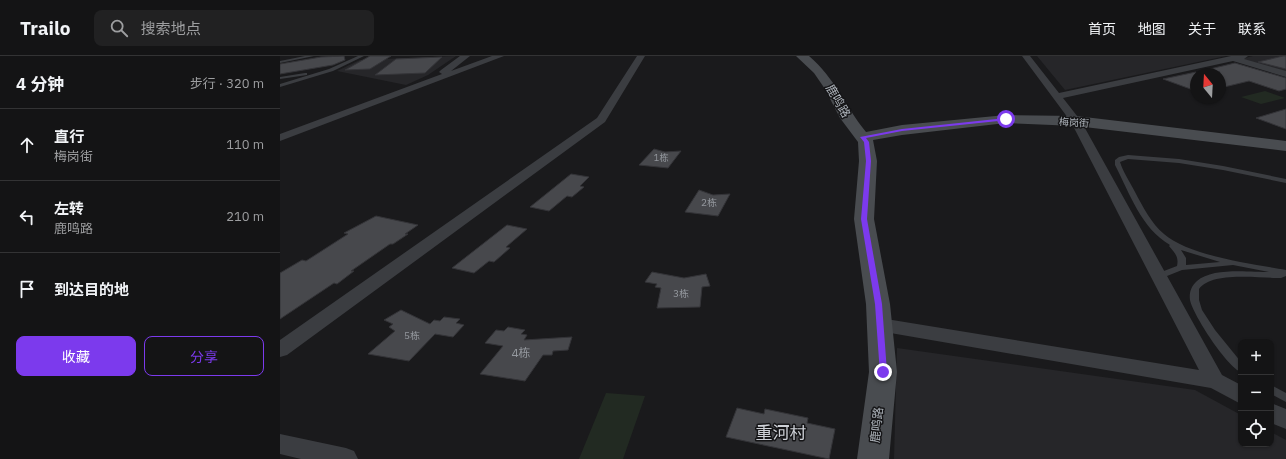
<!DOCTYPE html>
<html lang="zh">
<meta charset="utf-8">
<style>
:root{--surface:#141415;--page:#212122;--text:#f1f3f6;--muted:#9d9ea0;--line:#333334;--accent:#7c3aed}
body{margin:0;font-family:"IBM Plex Sans","Noto Sans SC",sans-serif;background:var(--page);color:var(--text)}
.controls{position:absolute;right:12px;bottom:12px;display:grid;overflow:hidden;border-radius:8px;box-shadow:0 1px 3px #0004}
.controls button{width:36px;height:36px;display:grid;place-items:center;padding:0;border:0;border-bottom:1px solid var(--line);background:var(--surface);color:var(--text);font:20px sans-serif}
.compass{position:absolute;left:910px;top:12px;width:36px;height:36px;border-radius:50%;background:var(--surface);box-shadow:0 1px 3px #0004;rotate:342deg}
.stop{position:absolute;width:12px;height:12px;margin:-9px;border:3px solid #7c3aed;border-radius:50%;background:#fff}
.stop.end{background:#7c3aed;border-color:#fff;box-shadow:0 1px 4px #0008}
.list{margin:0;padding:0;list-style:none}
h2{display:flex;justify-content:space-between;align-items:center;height:52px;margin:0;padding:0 16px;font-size:17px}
h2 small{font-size:13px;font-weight:400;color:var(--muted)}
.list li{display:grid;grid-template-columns:26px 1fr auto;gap:12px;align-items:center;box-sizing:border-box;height:72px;padding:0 16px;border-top:1px solid var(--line)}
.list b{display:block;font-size:15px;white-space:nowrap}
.list p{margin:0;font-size:13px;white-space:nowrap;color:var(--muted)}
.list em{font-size:13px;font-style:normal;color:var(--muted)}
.actions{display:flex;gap:8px;padding:12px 16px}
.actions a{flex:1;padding:9px 0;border:1px solid var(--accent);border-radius:8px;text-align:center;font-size:14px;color:var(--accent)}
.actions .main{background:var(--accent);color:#fff}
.icon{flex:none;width:22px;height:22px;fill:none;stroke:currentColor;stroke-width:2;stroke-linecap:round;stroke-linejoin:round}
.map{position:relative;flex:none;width:1006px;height:403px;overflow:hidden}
header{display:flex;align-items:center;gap:24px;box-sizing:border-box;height:56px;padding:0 20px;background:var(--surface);border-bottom:1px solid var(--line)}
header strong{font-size:19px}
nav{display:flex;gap:22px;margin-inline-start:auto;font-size:14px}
.search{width:280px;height:36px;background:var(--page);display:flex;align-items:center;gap:10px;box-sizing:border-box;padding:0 14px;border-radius:8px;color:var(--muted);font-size:15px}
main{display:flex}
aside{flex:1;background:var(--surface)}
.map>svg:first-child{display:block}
</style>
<header>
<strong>Trailo</strong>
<div class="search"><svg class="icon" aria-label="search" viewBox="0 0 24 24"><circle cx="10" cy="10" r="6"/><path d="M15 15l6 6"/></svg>搜索地点</div>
<nav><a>首页</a><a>地图</a><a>关于</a><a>联系</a></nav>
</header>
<main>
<aside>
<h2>4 分钟<small>步行 · 320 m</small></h2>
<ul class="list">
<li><svg class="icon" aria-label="ahead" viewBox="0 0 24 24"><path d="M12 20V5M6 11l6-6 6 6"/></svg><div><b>直行</b><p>梅岗街</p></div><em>110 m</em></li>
<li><svg class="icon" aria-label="left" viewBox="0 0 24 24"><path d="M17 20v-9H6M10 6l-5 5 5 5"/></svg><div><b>左转</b><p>鹿鸣路</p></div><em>210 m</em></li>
<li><svg class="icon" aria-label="arrive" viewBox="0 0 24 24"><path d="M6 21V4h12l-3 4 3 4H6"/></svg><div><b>到达目的地</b></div></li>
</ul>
<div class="actions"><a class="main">收藏</a><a>分享</a></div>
</aside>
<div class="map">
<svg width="1006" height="403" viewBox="0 0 1006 403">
<rect width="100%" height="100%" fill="#1a1a1c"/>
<!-- built -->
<path fill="#262629" d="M176,0L148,19L126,29L57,15L80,4Z
M757,0H946L785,34Z
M973,0H1006V16L961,3Z
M617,292L915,334L961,359V388H991V376L1006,384V403H614Z"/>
<!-- green -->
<path fill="#222a22" d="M985,35L1005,42L981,48L961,41Z
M326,337L365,340L343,403H299Z"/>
<!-- building -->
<path fill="#47484c" stroke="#343438" d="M64,0L65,4L53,9L0,18V8L41,1Z
M90,0H111L90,13L65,14Z
M1003,0H1006V13L978,6Z
M162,1L145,17L95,19L116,3Z
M955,7L1006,22V33L999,35L969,25L940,32V16L930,13Z
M916,16V35L883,23Z
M1006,53V73L976,62Z
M374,93L385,96L401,95L388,112L359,109Z
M291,118L309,121L300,130L304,131L292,141L287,140L269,155L250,151Z
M419,134L433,139L450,138L438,160L405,156Z
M96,160L138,169L125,178H128L113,188H110L71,215H74L57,228L54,227L0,263V217L22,204L26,205L68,178L64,177Z
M227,169L247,173L226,191L230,192L214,206L209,205L194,217L172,212Z
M372,216L404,222L426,218L430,230L422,231L420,251L377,252L381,232L375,231L377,228L365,226Z
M121,254L150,268L154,264L160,265L164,261L180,263L176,267L184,269L173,281L155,278L129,305L88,298L115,275L109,271L113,268L104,264Z
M228,271L245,274L241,278L247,279L244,284L292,281L288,294L273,295L272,299H263L245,325L200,318L223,290L205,287L216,274L224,275Z
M457,352L484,358L485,353L528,362L527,367L555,373L549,403L446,381Z"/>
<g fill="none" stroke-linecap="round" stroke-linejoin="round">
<!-- lane -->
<path fill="#3b3d41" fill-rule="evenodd" d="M25,0H34L0,7V5Z
M78,0H84L53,15L0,31V28L49,13Z
M25,17H27V19L0,23V21Z
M848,99L899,103L943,110L1006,123V127L943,114L899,107L848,103L840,106C843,116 850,126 855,136C863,151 871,167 884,178C909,200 973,208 1006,214V220L1001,222C981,222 931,215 919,233V244L922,254L935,274L961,306V316C947,311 913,259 910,244C909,237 911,230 917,225C932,211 970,216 989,216L953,209L902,214L882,222H876L875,220L876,218L897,210C899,201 895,197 889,190L890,189C861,172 850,138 835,109V104L839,101ZM901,194L940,206L906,209V202Z
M991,329L1006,337V346L991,338Z"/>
<!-- street -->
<path fill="#3b3d41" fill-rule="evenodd" d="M180,0H190L171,15L212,0H224L0,85V78L162,18L159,16L161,14Z
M357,0H365L325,66L7,299L0,301V284L317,62Z
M742,0H750L779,37L951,0H968L964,3L1006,15V21L953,5L783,42L801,65L942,319L961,329V348L931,332L593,274L591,269L593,264L600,262L919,314L791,66Z
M991,347L1006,353V373L991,367Z
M0,378L66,392L74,395L78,403H21L0,398Z"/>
<!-- secondary -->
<path fill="#494c50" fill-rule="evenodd" d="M516,0H529C555,22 565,50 586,76L622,69L726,59L796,60L1006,85V95L796,70L726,67L622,79L593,84L597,105L594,163L610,248L617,316L609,403H577L589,316L586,248L574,163L579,105L578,86L560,62L545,33L534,17Z"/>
</g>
<!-- route -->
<path fill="#7c3aed" d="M726,62L728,64L622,75L586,82L589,86L591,105L587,163L602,248L607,316L606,318H600L595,248L581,163L586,105L584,86L580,81L622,73Z"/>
<g text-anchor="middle" stroke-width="3" stroke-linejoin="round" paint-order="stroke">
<!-- far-number labels -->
<g font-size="9" fill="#94989e">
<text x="381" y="105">1栋</text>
</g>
<!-- far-street labels -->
<g font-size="10" fill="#adb3ba" stroke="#151517">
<text transform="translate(794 66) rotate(4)" y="4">梅岗街</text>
</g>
<!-- number labels -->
<g font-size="10" fill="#94989e">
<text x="429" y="150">2栋</text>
<text x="401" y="241">3栋</text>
<text x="132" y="283">5栋</text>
</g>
<!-- street labels -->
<g font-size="12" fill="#adb3ba" stroke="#151517">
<text transform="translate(558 45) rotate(60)" y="4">鹿鸣路</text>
<text transform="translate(597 369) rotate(-84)" y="4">鹿鸣路</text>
</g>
<!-- near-number labels -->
<g font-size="12" fill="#94989e">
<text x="241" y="301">4栋</text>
</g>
<!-- near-quarter labels -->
<g font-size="17" fill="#ced1d7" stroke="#151517">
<text x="501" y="383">重河村</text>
</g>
</g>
</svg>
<div class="controls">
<button>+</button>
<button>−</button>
<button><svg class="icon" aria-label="locate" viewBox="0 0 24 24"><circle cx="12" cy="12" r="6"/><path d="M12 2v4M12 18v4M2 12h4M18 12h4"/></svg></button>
</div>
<svg class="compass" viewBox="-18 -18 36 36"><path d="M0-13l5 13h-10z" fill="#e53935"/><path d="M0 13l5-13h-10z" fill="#9d9ea0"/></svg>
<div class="stop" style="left:726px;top:63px"></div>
<div class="stop end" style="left:603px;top:316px"></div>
</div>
</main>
